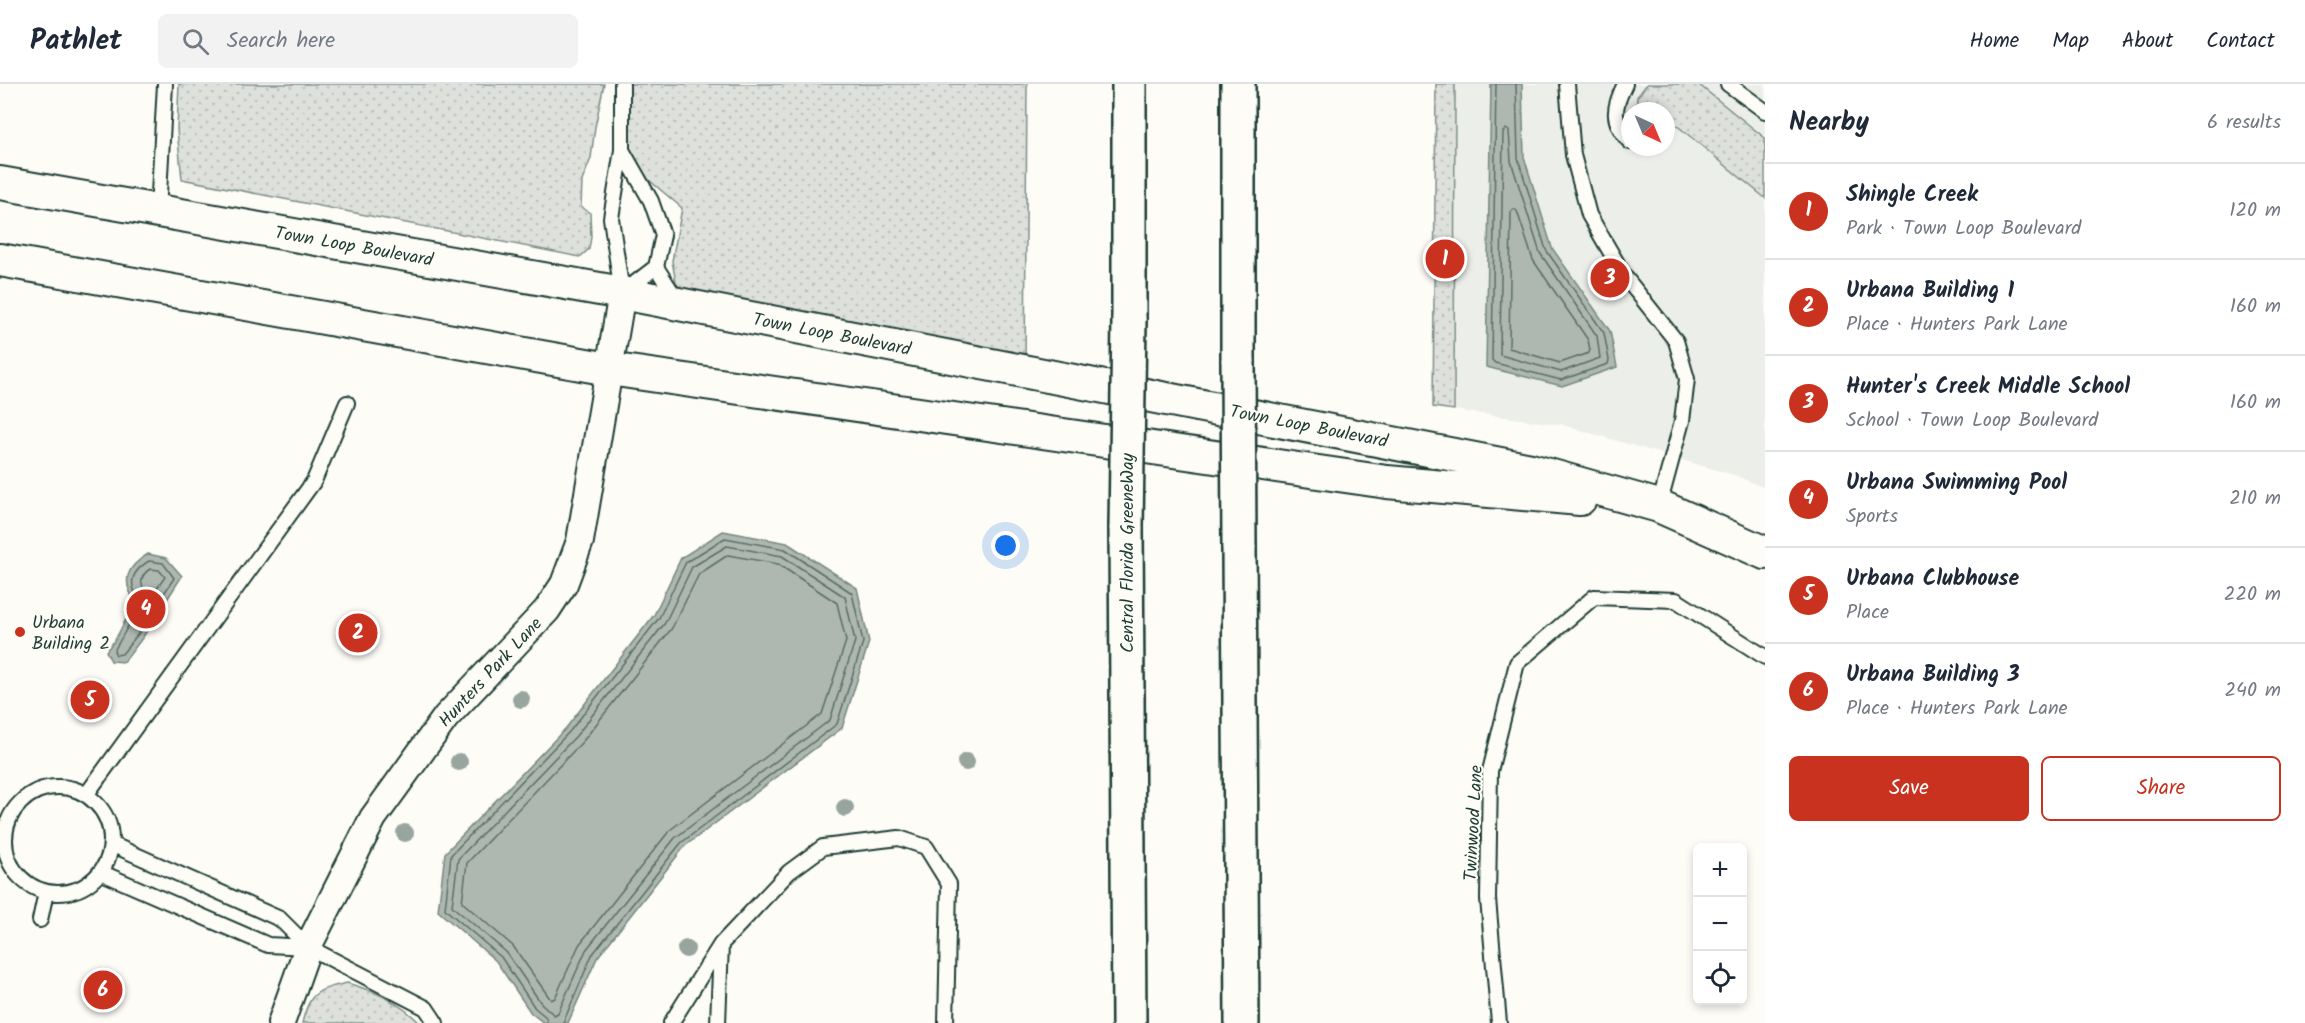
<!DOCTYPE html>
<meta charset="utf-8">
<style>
:root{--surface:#fff;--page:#f2f2f3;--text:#1f2937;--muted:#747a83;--line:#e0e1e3;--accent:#c8321e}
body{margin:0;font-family:Kalam,sans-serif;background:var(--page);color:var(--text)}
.controls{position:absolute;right:18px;bottom:18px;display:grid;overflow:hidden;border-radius:9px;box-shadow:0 3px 9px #0003}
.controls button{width:54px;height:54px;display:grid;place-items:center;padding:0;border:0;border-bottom:2px solid var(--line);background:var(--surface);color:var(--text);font:30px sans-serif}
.compass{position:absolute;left:1621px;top:18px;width:54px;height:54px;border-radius:50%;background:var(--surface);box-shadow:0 3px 9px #0003;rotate:136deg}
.you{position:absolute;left:1006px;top:462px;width:21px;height:21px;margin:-15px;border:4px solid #fff;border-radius:50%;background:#1a73e8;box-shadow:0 0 0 9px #1a73e833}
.badge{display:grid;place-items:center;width:39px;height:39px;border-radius:50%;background:var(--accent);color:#fff;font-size:20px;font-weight:700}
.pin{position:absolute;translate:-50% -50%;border:3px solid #fff;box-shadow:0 2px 6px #0006}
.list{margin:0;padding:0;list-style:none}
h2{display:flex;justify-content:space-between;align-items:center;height:78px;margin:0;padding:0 24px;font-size:26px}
h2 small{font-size:20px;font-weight:400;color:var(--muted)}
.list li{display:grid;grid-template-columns:39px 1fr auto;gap:18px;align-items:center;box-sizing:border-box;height:96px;padding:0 24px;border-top:2px solid var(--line)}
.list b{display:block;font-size:22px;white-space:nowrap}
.list p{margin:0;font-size:20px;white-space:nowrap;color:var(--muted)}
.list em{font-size:20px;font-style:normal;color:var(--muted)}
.actions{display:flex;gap:12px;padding:18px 24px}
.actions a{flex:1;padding:14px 0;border:2px solid var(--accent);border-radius:9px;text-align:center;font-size:21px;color:var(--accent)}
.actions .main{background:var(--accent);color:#fff}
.icon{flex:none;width:33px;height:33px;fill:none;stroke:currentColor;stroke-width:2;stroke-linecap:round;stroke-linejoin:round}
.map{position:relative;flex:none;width:1765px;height:939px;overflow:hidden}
header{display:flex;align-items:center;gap:36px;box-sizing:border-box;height:84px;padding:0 30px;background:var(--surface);border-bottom:2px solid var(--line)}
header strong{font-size:28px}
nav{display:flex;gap:33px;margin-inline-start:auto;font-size:21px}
.search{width:420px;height:54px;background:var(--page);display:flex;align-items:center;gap:15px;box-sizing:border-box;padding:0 21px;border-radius:9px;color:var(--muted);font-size:22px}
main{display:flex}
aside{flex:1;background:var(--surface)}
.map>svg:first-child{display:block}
</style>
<header>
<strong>Pathlet</strong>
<div class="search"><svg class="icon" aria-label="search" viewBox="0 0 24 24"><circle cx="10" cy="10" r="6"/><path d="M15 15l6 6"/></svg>Search here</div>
<nav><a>Home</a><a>Map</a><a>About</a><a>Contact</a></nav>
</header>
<main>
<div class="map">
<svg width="1765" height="939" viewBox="0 0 1765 939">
<defs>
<pattern id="grass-dots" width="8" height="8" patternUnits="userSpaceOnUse" patternTransform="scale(1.5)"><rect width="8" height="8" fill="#dde0db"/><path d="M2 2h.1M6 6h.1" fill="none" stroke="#bdc1bd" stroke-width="1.8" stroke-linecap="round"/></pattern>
</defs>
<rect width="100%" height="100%" fill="#fdfcf7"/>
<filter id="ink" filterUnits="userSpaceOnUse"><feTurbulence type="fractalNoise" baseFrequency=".0167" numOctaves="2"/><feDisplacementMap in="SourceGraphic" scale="12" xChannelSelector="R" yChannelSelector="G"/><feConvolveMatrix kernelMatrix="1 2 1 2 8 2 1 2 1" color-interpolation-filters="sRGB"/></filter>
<g filter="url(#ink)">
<!-- built -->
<path fill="#eceee9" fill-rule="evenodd" d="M1455,0H1765V404L1737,392L1563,341L1454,326ZM1630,27H1666V63H1630Z"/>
<!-- grass -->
<path fill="url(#grass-dots)" stroke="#7e8e88" stroke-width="1.5" d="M179,0H604L595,43L591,74L582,97L581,123L590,129L591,153L589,165L580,173L182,95L177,46Z
M628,0H1027L1025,287L680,220L672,177L682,124L643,91L622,66Z
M1436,0H1455L1454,326L1433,323Z
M1647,0H1698L1765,54V114L1669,35L1666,38V27H1636L1637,13Z
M347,899C375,907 399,918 420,939H302C310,908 316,906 347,899Z"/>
<!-- water -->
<path fill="#aeb8b1" stroke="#75877f" stroke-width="1.5" d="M1491,0H1522L1524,73L1552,164L1610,247L1617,283L1562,302L1486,283Z
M723,447L787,459L857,504L869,558L842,644L685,762L597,874L568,939H544L531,929L496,877L438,827L445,769L566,644L654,531L681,474Z
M148,470L166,474L182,492L143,553L124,578L111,577L106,567L115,556L135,518C121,496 127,483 148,470Z"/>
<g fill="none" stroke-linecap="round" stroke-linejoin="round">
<!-- shore -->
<path stroke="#586e66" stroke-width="1.5" d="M1496,0L1492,276L1495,279L1561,296L1608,280L1609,276L1604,249L1546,166L1518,74L1516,0
M1506,45L1509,47L1511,77L1540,169L1597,252L1600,274L1561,288L1500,271L1503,48Z
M1514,125L1517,127L1533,176L1588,256L1590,266L1589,269L1560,279L1509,264L1511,128Z
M727,462L782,472L845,513L855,557L830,636L675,754L586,866L558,929L554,931L541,919L506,868L452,822L458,775L576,652L665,539L692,483Z
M728,471L778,480L837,519L846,557L822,630L670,746L579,861L555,914L551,916L513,862L462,818L467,779L583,657L672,544L699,490Z
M149,477L163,479L174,494L138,550L122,570L116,571L114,567L141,519C140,513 136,511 134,506C129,493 139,483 149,477Z
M150,485L159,486L165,493L150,514C141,505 137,493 150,485Z
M547,939L546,933L535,924L501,873L445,825L451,771L570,647L659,534L686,478L725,454L785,465L852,509L863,558L837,640L681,759L592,871L563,939"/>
<defs>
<path id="service" d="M622,0V66L611,134L622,209L656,183
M1567,0L1573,71L1589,131L1625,193L1676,257L1687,295L1682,337L1659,422
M1625,0C1613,24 1611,37 1630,58
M1728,0L1765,27
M622,66L651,117L663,151L656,183L677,216
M158,128L165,0
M5 756a53 53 0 1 1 106 0a53 53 0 1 1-106 0Z
M86,711L314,397L347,319
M111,760L280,835L308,863L426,924L436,939
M100,788L268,861L308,863
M40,836L46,808
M671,939L721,860L789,788L823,763L899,754L926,763L949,800L946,939
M718,939L721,860
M1499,939L1488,815L1490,687L1517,579L1594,513L1676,516L1765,573"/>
<path id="minor" d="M281,939L308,863L373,734L446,633L547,526L564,500L580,457L622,209"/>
<path id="tertiary" d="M0,99L622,209L1531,386L1659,422L1765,469
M0,176L609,285L1387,398L1580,415"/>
<path id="motorway" d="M1129,0V236
M1238,278V0
M1126,443L1129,939
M1239,462L1242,939"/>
</defs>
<!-- service casing -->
<use href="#service" stroke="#1f3d34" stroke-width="18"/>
<!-- minor casing -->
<use href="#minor" stroke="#1f3d34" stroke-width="30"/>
<!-- tertiary casing -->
<use href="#tertiary" stroke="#1f3d34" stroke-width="36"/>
<!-- motorway casing -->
<use href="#motorway" stroke="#1f3d34" stroke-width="38"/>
<!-- service -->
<use href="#service" stroke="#fdfcf7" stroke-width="14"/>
<!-- minor -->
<use href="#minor" stroke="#fdfcf7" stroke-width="26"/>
<!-- tertiary -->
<use href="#tertiary" stroke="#fdfcf7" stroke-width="32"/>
<!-- motorway -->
<use href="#motorway" stroke="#fdfcf7" stroke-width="33"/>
<defs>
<path id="motorway-bridge" d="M1238,278L1239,462
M1126,443L1129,236"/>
</defs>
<!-- motorway-bridge casing -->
<use href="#motorway-bridge" stroke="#1f3d34" stroke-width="38" stroke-linecap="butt"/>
<!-- motorway-bridge -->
<use href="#motorway-bridge" stroke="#fdfcf7" stroke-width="33"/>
</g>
<!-- trees -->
<g fill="#98a59e">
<circle cx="521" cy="615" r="9"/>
<circle cx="459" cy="678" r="9"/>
<circle cx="966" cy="678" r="9"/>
<circle cx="845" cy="724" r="9"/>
<circle cx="405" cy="749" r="9"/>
<circle cx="686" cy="865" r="9"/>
</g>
</g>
<!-- markers -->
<circle fill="#c8321e" stroke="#fdfcf7" stroke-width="2" cx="20" cy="548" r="6"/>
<g text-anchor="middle" stroke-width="4.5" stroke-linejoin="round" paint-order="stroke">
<!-- street labels -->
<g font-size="18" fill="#1f3d34" stroke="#fdfcf7">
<text transform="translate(354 162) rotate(10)" y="6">Town Loop Boulevard</text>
<text transform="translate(832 250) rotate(11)" y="6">Town Loop Boulevard</text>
<text transform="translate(1309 342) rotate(11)" y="6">Town Loop Boulevard</text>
<text transform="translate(1127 469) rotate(-90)" y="6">Central Florida GreeneWay</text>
<text transform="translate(490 588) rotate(-47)" y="6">Hunters Park Lane</text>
<text transform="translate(1473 739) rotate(-87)" y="6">Twinwood Lane</text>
</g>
<!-- poi labels -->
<g font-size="18" fill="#1f3d34" stroke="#fdfcf7" text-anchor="start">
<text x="32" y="544">Urbana<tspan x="32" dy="21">Building 2</tspan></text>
</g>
</g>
</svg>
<div class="controls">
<button>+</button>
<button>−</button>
<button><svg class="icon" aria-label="locate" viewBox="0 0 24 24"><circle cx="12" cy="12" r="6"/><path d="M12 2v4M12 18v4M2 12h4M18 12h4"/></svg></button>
</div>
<svg class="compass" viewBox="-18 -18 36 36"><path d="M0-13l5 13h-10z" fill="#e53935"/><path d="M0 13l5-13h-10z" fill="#747a83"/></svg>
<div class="you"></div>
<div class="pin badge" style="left:1445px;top:175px">1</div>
<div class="pin badge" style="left:358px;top:549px">2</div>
<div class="pin badge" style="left:1610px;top:194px">3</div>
<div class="pin badge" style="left:146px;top:525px">4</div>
<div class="pin badge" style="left:90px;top:616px">5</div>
<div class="pin badge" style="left:103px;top:906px">6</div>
</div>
<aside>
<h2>Nearby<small>6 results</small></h2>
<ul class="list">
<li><span class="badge">1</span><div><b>Shingle Creek</b><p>Park · Town Loop Boulevard</p></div><em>120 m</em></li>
<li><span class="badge">2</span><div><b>Urbana Building 1</b><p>Place · Hunters Park Lane</p></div><em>160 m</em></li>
<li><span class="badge">3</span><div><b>Hunter's Creek Middle School</b><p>School · Town Loop Boulevard</p></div><em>160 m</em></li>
<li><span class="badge">4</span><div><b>Urbana Swimming Pool</b><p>Sports</p></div><em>210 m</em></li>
<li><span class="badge">5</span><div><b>Urbana Clubhouse</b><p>Place</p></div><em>220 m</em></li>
<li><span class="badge">6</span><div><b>Urbana Building 3</b><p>Place · Hunters Park Lane</p></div><em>240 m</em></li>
</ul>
<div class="actions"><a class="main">Save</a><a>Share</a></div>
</aside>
</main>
